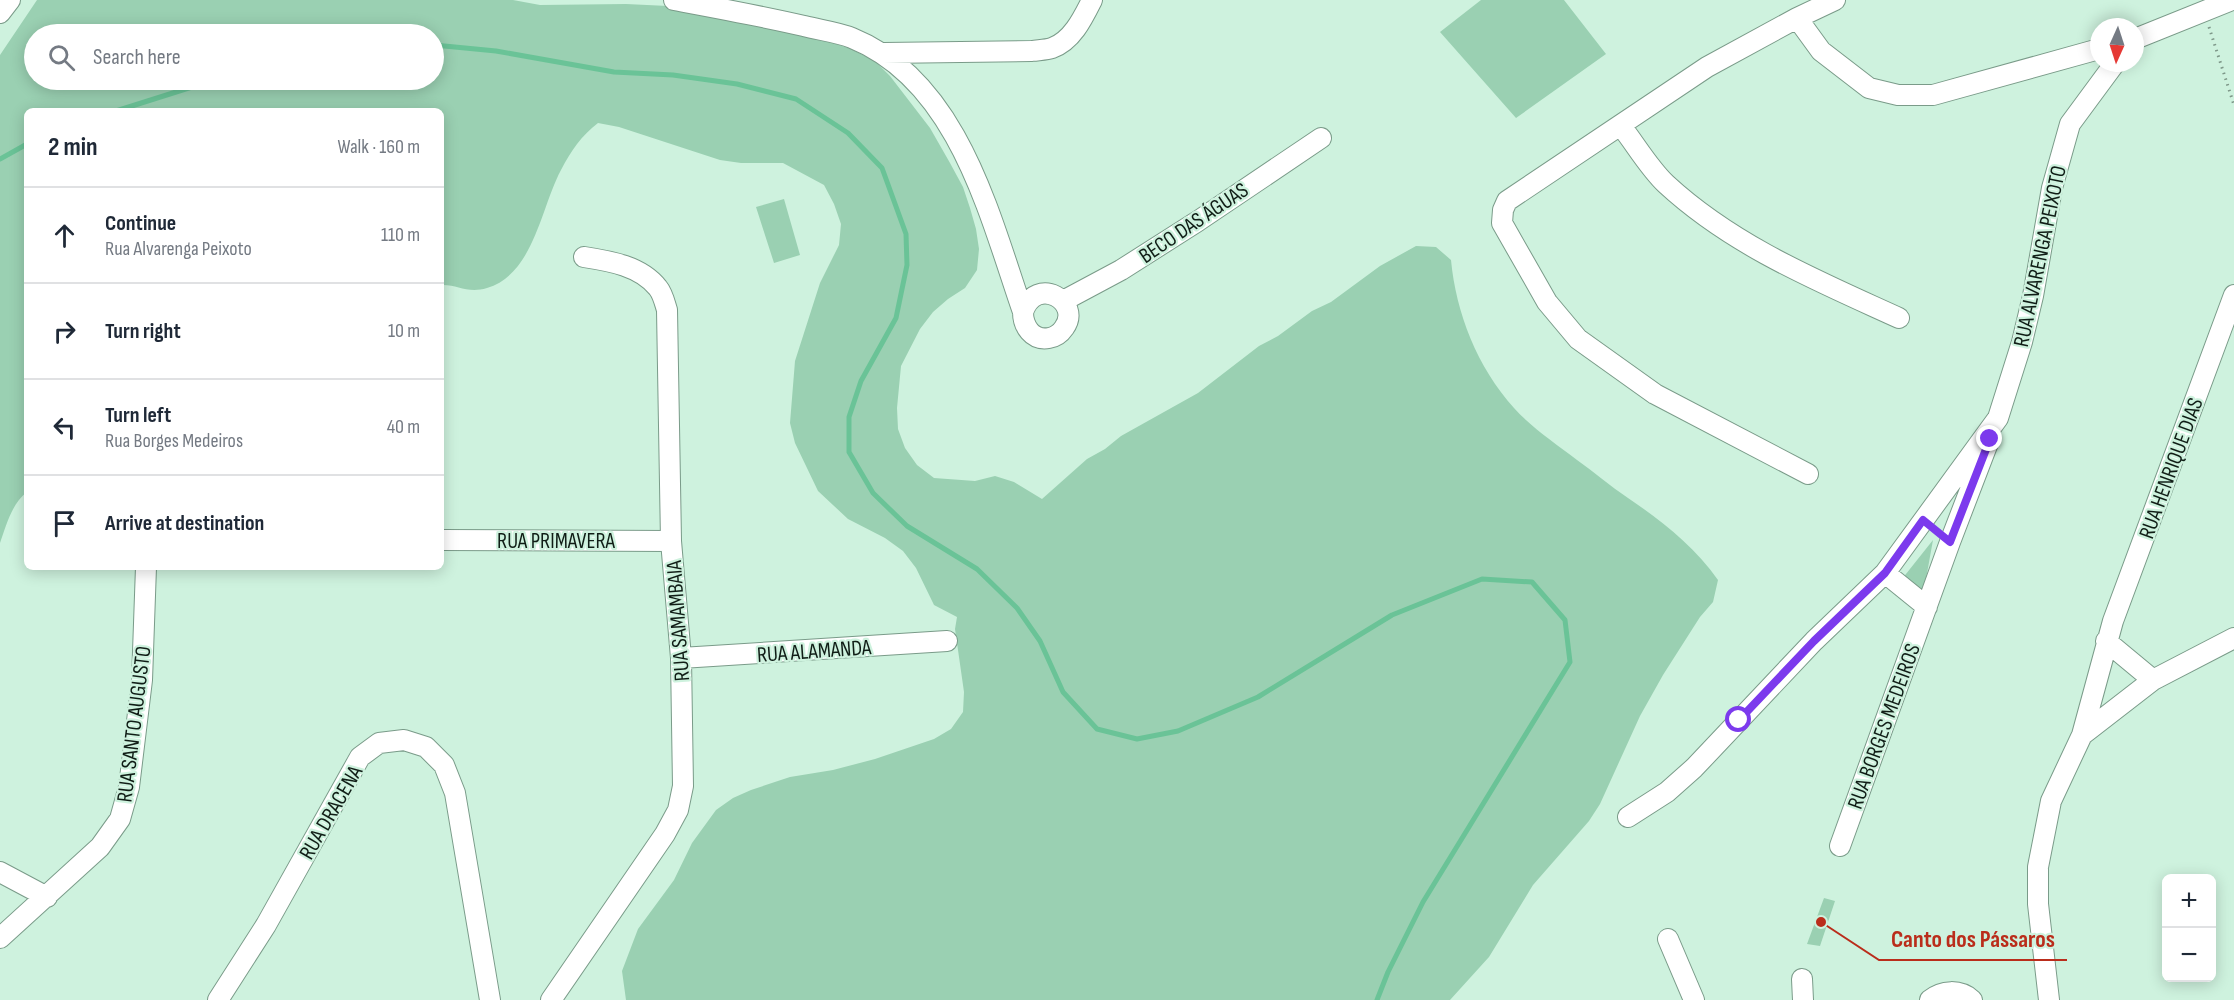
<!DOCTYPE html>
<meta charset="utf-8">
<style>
:root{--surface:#fff;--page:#f6f6f7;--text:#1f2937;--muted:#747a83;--line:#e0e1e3}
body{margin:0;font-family:"Sofia Sans Condensed",sans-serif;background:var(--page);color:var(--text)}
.controls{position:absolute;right:18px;bottom:18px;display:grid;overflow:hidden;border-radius:9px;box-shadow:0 3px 15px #0003}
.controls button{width:54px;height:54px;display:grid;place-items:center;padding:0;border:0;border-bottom:2px solid var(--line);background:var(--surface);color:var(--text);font:30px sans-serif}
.compass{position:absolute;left:2090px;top:18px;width:54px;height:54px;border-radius:50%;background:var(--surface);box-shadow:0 3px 15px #0003;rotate:183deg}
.stop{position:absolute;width:18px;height:18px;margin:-14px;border:4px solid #7c3aed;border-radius:50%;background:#fff}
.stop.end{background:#7c3aed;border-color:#fff;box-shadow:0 2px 6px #0008}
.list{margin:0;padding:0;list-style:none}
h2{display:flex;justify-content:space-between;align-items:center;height:78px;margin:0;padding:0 24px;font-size:26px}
h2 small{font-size:20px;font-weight:400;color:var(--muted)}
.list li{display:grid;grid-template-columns:39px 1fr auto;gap:18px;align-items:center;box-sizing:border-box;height:96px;padding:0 24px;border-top:2px solid var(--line)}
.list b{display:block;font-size:22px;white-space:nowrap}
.list p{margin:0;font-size:20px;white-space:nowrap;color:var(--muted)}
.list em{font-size:20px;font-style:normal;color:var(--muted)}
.icon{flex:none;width:33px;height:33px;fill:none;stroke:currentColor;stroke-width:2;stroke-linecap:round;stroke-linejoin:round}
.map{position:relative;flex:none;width:2234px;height:1000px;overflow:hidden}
.search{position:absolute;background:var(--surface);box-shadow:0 3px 15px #0003;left:24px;top:24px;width:420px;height:66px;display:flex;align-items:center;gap:15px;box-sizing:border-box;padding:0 21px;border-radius:33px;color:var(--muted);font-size:22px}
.panel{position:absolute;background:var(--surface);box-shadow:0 3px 15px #0003;left:24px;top:108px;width:420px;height:462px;border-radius:9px}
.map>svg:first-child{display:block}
</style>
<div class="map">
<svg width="2234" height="1000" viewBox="0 0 2234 1000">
<rect width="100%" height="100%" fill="#cef2de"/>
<!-- green -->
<path fill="#9ad0b2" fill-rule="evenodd" d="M37,0H513L540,5L626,4L668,6L810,35L851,49L875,61L890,76L930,128L950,163L963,187L970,208L976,229L979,249L977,270L965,288L948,299L933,312L920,329L901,366L897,408L898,429L905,448L917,465L934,478L975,481L995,476L1014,482L1042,499L1087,459L1105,449L1121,436L1198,393L1259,346L1278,336L1312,311L1331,302L1380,266L1416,246L1436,247L1451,260C1456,313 1477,367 1514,408C1532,428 1555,443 1577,460C1594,472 1610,486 1628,498C1662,521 1694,546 1718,580L1713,602L1700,617L1663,675L1640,716L1600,804L1589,821L1533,885L1489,957L1450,1000H626L622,971L638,929L674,880L692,843L716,810L733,798L751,790L790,777L833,770L875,759L934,739L951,729L963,712L964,692L955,629L957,617L934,605L916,568L903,551L885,538L848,519L818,491L795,443L790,423L795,361L820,283L839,245L841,224L834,204L824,185L783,163H741L720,160L619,127L598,123C581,136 571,151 561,170C541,207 534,274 487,288C467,294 457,284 441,285V111H27V492C12,503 6,526 0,543V55ZM34,34H434V80H34Z
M1481,0H1564L1606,54L1516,118L1440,32Z
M784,199L800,255L774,263L756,207Z
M1933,540L1924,590L1920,592L1902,579Z
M1824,898L1835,901L1820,946L1807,944Z"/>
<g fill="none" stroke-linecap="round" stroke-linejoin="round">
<!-- stream -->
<path stroke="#6ac397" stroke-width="5" d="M434,45L496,51L614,72L673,75L737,84L796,99L848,133L882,168L906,234L907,265L896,318L861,381L849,417V452L873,493L907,526L977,569L1017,608L1040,641L1063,692L1097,729L1137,739L1178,731L1258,697L1392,615L1482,579L1532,582L1565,620L1570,662L1423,902L1388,972L1377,1000
M116,111L214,80
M0,159L27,144"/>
<defs>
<path id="minor" d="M674,0C717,8 761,16 804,26C819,30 837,32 852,38C958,81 989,214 1023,312C1023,326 1032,341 1049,338C1055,337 1060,334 1064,328C1083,302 1036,274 1023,312
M0,13L10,0
M1797,18L1821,51L1869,88L1898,95H1933L2099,49
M2135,39L2232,0
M884,53L1032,51C1038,50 1046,50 1052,48C1072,41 1083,18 1092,0
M1621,126C1636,145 1649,168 1666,184C1733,246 1818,281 1899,318
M1063,301L1121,270L1198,221L1321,138
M1808,474L1655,394L1578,339L1547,302L1502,223L1503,210L1507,201L1707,67L1797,18L1835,0
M441,540L671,541
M1885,573L1927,607
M2106,641L2153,680
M681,658L947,641
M2082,735L2113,621L2234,295
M1628,817L1667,792L1694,768L1814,641L1885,573L1998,418L2022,342L2033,296L2052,188L2070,124L2115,63
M1840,846L1950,542L1988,443
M0,872L47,897
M0,938L100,847L120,819L129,787L142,680L146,567
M1668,939L1694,1000
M1802,979L1803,1000
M218,1000L266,925L360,757L379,743L404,740L426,747L444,765L455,793L490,1000
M551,1000L665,834L678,810L683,786L681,658L671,541L667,310C665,304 663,294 658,288C641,266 610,261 584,257
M1930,1000C1942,990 1960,989 1972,1000
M2049,1000L2038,904V867L2051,801L2082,735L2153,680L2234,638"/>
</defs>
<!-- minor casing -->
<use href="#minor" stroke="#7a9b89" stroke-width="22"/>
<!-- path -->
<path stroke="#7e9889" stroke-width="3" stroke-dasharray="1.5 4.5" stroke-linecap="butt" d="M2209,27L2234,105"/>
<!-- minor -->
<use href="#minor" stroke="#fff" stroke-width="20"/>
</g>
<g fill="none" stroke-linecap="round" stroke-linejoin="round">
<!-- route -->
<path stroke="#7c3aed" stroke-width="8" d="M1739,720L1814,641L1885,573L1923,520L1950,542L1990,439"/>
</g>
<g text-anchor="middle" stroke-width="4.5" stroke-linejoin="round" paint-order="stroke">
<!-- street labels -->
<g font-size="22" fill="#101d16" stroke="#cef2de">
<text transform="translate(1193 222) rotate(-34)" y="8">BECO DAS ÁGUAS</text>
<text transform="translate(2039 256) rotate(-78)" y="8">RUA ALVARENGA PEIXOTO</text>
<text transform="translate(2170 468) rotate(-70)" y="8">RUA HENRIQUE DIAS</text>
<text x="556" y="548">RUA PRIMAVERA</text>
<text transform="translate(677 621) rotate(-94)" y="8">RUA SAMAMBAIA</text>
<text transform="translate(814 650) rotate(-4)" y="8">RUA ALAMANDA</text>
<text transform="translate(133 724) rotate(-83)" y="8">RUA SANTO AUGUSTO</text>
<text transform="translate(1883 726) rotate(-70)" y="8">RUA BORGES MEDEIROS</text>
<text transform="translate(330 812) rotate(-60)" y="8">RUA DRACENA</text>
</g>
</g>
<!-- callouts -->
<path fill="none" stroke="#ba2d1b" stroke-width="2" d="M1821 922L1879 960H2067"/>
<circle fill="#ba2d1b" stroke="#cef2de" stroke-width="2" cx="1821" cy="922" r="6"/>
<g font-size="24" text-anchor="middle" font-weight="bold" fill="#ba2d1b" stroke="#cef2de" stroke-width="4.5" stroke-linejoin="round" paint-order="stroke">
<text x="1973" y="947">Canto dos Pássaros</text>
</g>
</svg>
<div class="controls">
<button>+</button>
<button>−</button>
</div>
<svg class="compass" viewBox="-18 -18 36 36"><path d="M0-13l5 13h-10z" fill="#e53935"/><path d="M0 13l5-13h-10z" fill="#747a83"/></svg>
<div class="stop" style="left:1739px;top:720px"></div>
<div class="stop end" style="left:1990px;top:439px"></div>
<div class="search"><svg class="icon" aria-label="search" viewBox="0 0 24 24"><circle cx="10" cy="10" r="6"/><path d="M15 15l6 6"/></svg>Search here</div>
<section class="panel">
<h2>2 min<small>Walk · 160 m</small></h2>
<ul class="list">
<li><svg class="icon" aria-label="ahead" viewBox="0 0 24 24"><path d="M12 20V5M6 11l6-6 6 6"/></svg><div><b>Continue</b><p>Rua Alvarenga Peixoto</p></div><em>110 m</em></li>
<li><svg class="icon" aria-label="right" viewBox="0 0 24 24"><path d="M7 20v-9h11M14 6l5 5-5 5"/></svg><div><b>Turn right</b></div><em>10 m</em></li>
<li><svg class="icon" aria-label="left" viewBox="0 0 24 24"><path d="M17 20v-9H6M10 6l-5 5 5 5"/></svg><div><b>Turn left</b><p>Rua Borges Medeiros</p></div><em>40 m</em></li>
<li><svg class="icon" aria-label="arrive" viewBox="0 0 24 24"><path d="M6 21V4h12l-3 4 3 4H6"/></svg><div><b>Arrive at destination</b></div></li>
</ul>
</section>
</div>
